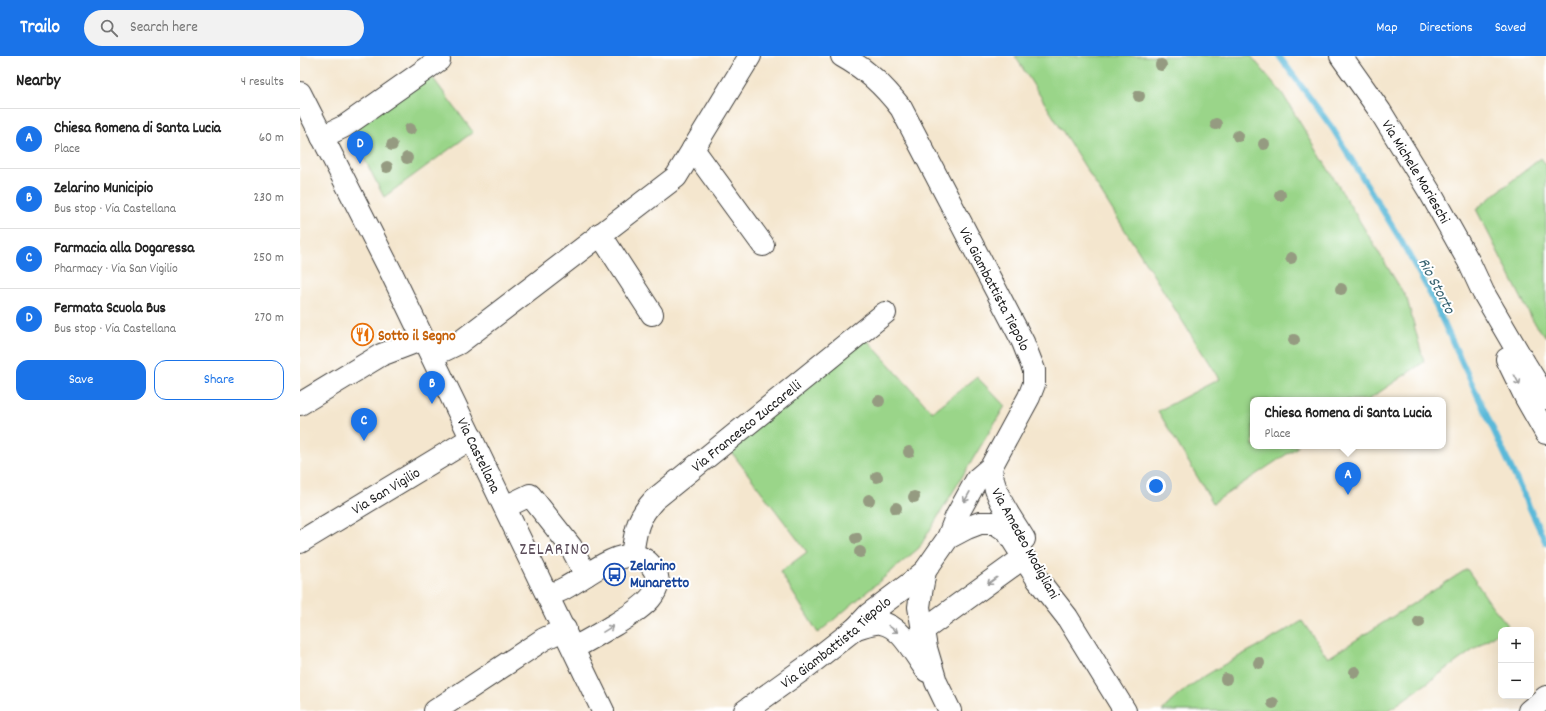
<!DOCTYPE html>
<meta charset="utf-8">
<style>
:root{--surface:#fff;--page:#f2f2f2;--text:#222;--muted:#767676;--line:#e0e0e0;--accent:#1a73e8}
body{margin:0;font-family:Dekko,sans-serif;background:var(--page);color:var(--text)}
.controls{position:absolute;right:12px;bottom:12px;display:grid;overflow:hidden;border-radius:8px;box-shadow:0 4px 16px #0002}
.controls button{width:36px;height:36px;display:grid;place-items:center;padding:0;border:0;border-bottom:1px solid var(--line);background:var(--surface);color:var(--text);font:20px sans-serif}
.you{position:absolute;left:856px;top:430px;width:14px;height:14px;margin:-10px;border:3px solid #fff;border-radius:50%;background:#1a73e8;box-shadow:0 0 0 6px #1a73e833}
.badge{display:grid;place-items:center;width:26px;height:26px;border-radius:50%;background:var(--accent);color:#fff;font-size:13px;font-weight:700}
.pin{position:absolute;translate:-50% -33px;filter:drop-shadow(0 1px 2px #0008)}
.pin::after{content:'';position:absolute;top:21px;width:14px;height:12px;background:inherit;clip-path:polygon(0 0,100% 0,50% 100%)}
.popup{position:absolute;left:950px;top:341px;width:196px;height:52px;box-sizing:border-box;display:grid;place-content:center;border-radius:8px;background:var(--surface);filter:drop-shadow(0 1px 3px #0005);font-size:13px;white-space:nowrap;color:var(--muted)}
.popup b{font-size:15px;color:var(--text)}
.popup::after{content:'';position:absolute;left:50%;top:100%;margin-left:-8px;border:8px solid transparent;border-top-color:var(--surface)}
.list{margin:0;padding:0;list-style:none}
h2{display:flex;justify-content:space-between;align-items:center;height:52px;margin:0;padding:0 16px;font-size:17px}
h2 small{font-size:13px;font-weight:400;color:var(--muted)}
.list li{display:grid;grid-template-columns:26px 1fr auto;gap:12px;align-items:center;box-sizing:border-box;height:60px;padding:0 16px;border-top:1px solid var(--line)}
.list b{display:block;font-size:15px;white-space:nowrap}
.list p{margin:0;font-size:13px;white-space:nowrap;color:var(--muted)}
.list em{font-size:13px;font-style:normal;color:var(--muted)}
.actions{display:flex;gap:8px;padding:12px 16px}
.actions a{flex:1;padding:9px 0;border:1px solid var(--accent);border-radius:12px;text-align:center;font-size:14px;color:var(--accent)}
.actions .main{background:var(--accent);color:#fff}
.icon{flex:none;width:22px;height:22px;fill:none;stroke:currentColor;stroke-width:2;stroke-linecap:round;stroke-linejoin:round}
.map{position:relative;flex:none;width:1246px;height:655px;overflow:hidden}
header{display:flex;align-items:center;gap:24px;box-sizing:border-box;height:56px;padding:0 20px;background:var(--accent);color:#fff}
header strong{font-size:19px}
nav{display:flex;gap:22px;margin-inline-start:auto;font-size:14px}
.search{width:280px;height:36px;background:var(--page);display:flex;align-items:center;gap:10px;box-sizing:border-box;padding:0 14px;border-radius:22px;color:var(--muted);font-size:15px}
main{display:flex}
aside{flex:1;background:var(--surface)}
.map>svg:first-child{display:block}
</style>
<header>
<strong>Trailo</strong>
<div class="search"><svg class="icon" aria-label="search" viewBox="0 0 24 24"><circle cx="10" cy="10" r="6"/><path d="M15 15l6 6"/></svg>Search here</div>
<nav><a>Map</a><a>Directions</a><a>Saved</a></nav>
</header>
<main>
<aside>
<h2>Nearby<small>4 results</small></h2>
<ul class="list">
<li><span class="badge">A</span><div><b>Chiesa Romena di Santa Lucia</b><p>Place</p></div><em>60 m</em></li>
<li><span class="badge">B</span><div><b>Zelarino Municipio</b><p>Bus stop · Via Castellana</p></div><em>230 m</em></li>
<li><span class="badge">C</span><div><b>Farmacia alla Dogaressa</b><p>Pharmacy · Via San Vigilio</p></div><em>250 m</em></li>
<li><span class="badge">D</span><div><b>Fermata Scuola Bus</b><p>Bus stop · Via Castellana</p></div><em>270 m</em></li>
</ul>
<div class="actions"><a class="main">Save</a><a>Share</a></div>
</aside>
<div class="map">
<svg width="1246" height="655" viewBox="0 0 1246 655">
<rect width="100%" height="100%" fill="#fff"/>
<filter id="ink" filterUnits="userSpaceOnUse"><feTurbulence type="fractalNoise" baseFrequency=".025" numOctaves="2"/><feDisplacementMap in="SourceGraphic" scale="8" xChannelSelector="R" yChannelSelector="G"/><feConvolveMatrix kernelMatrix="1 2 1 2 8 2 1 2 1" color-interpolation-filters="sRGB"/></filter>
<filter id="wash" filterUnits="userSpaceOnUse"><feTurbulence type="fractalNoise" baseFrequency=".012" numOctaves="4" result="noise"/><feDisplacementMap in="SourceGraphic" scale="16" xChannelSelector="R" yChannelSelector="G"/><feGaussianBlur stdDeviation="0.9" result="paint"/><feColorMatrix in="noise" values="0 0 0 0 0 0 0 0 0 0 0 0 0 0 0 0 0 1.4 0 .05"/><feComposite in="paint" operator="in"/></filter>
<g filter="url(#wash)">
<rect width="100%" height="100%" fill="#f4e6ce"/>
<!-- green -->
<path fill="#9ad589" stroke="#5b7852" d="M715,0H951L982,37L1107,243L1124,306L1068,344H953V390H999L913,447L858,355L919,323Z
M130,18L173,76L84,141L49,73Z
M1241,102L1246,109V282L1233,265L1176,153Z
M560,276L632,356L677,321L705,350L619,492L518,577L480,516L507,496L426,389Z
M1167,513L1192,550L1208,569L1088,655H862C895,617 959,593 1002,565L1028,602Z"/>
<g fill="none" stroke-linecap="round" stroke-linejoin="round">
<!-- stream -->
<path stroke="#5ab9d9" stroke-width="6" d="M979,0L1033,73L1100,183L1128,233L1246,487"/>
</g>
</g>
<g filter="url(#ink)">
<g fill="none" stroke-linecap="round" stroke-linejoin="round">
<defs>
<g id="minor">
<path id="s1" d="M542,0C567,14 583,29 601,52L723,286L734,314V328L729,341L691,411L677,423L656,461L648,482"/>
<path id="s2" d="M0,37L91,216L303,655"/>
<path d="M22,81L45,70L139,4"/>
<path d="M393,93L463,189"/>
<path d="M300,178L352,258"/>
<path d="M132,300L159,287L376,121L450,0"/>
<path d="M0,348L81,299L123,283"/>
<path d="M691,411C693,439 710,460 724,483"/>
<path d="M205,451L230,439L271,491L286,519"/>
<path id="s3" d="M0,486L172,382"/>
<path id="s4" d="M332,499C336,474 336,464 354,444L585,257"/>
<path d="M248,540C254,537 260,535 265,532C282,523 308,502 327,500C337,498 347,503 353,512C371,537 333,557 316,568C302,576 288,585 273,592"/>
<path d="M556,572C564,570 574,566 581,567C602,570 615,600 627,615"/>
<path d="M622,575L723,502"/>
<path d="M135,655L244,583L265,573"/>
<path id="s5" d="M445,655L505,612L556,572L569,558L609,528L625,515"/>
<path d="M650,655L636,626L626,592L619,551L621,537L625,515L648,482L667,472L680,467H695L707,475L738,524L767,561L825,655"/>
<path d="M1229,655L1246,641"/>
</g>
<g id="major">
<path id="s6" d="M1041,0L1080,55L1131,138L1169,206L1183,236L1225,308L1246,342"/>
<path d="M1207,303L1226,342L1246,377"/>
</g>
</defs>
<!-- minor casing -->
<use href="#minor" stroke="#3c3a37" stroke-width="24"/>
<!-- major casing -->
<use href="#major" stroke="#3c3a37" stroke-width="24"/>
<!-- minor -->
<use href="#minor" stroke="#fff" stroke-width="22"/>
<!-- major -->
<use href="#major" stroke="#fff" stroke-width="22"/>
</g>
<!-- trees -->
<g fill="#959b81">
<circle cx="861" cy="9" r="6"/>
<circle cx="839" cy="40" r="6"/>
<circle cx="916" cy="68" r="6"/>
<circle cx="110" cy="73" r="6"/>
<circle cx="938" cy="80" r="6"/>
<circle cx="964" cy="88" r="6"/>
<circle cx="92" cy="89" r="6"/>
<circle cx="107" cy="102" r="6"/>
<circle cx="87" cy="111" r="6"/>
<circle cx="980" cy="139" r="6"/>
<circle cx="991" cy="202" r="6"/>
<circle cx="1041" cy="233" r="6"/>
<circle cx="994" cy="284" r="6"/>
<circle cx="579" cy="345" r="6"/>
<circle cx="609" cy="396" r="6"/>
<circle cx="577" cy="421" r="6"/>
<circle cx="614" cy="441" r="6"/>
<circle cx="569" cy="444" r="6"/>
<circle cx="596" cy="452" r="6"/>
<circle cx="556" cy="482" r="6"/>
<circle cx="560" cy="496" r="6"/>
<circle cx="1119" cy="566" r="6"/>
<circle cx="959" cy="607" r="6"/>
<circle cx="1055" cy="616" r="6"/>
<circle cx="926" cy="623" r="6"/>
<circle cx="973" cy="647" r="6"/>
</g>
<!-- one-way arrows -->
<defs><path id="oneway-shaft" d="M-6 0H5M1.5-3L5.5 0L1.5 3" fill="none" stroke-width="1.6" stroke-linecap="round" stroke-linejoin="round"/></defs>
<g stroke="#999">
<use href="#oneway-shaft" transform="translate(1217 324) rotate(63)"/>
<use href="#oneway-shaft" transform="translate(667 441) rotate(119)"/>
<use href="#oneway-shaft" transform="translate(692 525) rotate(144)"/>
<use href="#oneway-shaft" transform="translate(308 573) rotate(-32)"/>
<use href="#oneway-shaft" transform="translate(593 573) rotate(36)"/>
</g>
</g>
<!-- icons -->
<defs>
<symbol id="restaurant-ring" viewBox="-11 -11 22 22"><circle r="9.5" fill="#fff" stroke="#e8710a" stroke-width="1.5"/><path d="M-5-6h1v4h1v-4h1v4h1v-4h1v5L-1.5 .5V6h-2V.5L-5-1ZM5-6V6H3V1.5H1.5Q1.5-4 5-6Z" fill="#e8710a"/></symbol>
<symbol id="bus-ring" viewBox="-11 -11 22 22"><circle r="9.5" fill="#fff" stroke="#1a4fb4" stroke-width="1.5"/><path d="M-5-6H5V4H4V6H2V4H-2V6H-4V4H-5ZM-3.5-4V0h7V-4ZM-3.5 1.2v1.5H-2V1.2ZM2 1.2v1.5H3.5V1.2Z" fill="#1a4fb4"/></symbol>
</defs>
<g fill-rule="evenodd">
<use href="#restaurant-ring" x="50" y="266" width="25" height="25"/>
<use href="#bus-ring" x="302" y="506" width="25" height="25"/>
</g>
<g text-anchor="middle" stroke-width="4" stroke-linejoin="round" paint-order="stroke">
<!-- street labels -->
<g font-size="15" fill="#1c1c1c" stroke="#fff">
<text dy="5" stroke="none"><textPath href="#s6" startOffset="138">Via Michele Marieschi</textPath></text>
<text dy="5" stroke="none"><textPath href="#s1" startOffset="283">Via Giambattista Tiepolo</textPath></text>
<text dy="5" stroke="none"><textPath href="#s4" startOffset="179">Via Francesco Zuccarelli</textPath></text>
<text dy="5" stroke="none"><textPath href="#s2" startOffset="404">Via Castellana</textPath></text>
<text dy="5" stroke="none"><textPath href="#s3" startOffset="100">Via San Vigilio</textPath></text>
<text transform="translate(726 487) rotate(61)" y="5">Via Amedeo Modigliani</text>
<text dy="5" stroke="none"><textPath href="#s5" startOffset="114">Via Giambattista Tiepolo</textPath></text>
</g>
<!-- food labels -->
<g font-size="15" font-weight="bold" fill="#c56008" stroke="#fff" text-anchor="start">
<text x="78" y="284">Sotto il Segno</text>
</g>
<!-- transit labels -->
<g font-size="15" font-weight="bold" fill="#164399" stroke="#fff" text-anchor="start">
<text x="330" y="514">Zelarino<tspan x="330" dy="17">Munaretto</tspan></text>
</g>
<!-- water labels -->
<g font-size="16" font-style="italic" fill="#386371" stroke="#fff">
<text transform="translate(1138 229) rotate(62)" y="6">Rio Storto</text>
</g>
<!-- quarter labels -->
<g font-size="17" letter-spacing="1" fill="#5a4c59" stroke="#fff">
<text x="255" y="498">ZELARINO</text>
</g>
</g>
</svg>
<div class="controls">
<button>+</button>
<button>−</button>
</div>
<div class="you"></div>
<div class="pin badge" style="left:1048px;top:439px">A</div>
<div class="popup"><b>Chiesa Romena di Santa Lucia</b>Place</div>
<div class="pin badge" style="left:132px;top:348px">B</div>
<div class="pin badge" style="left:64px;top:385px">C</div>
<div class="pin badge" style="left:60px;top:108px">D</div>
</div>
</main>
